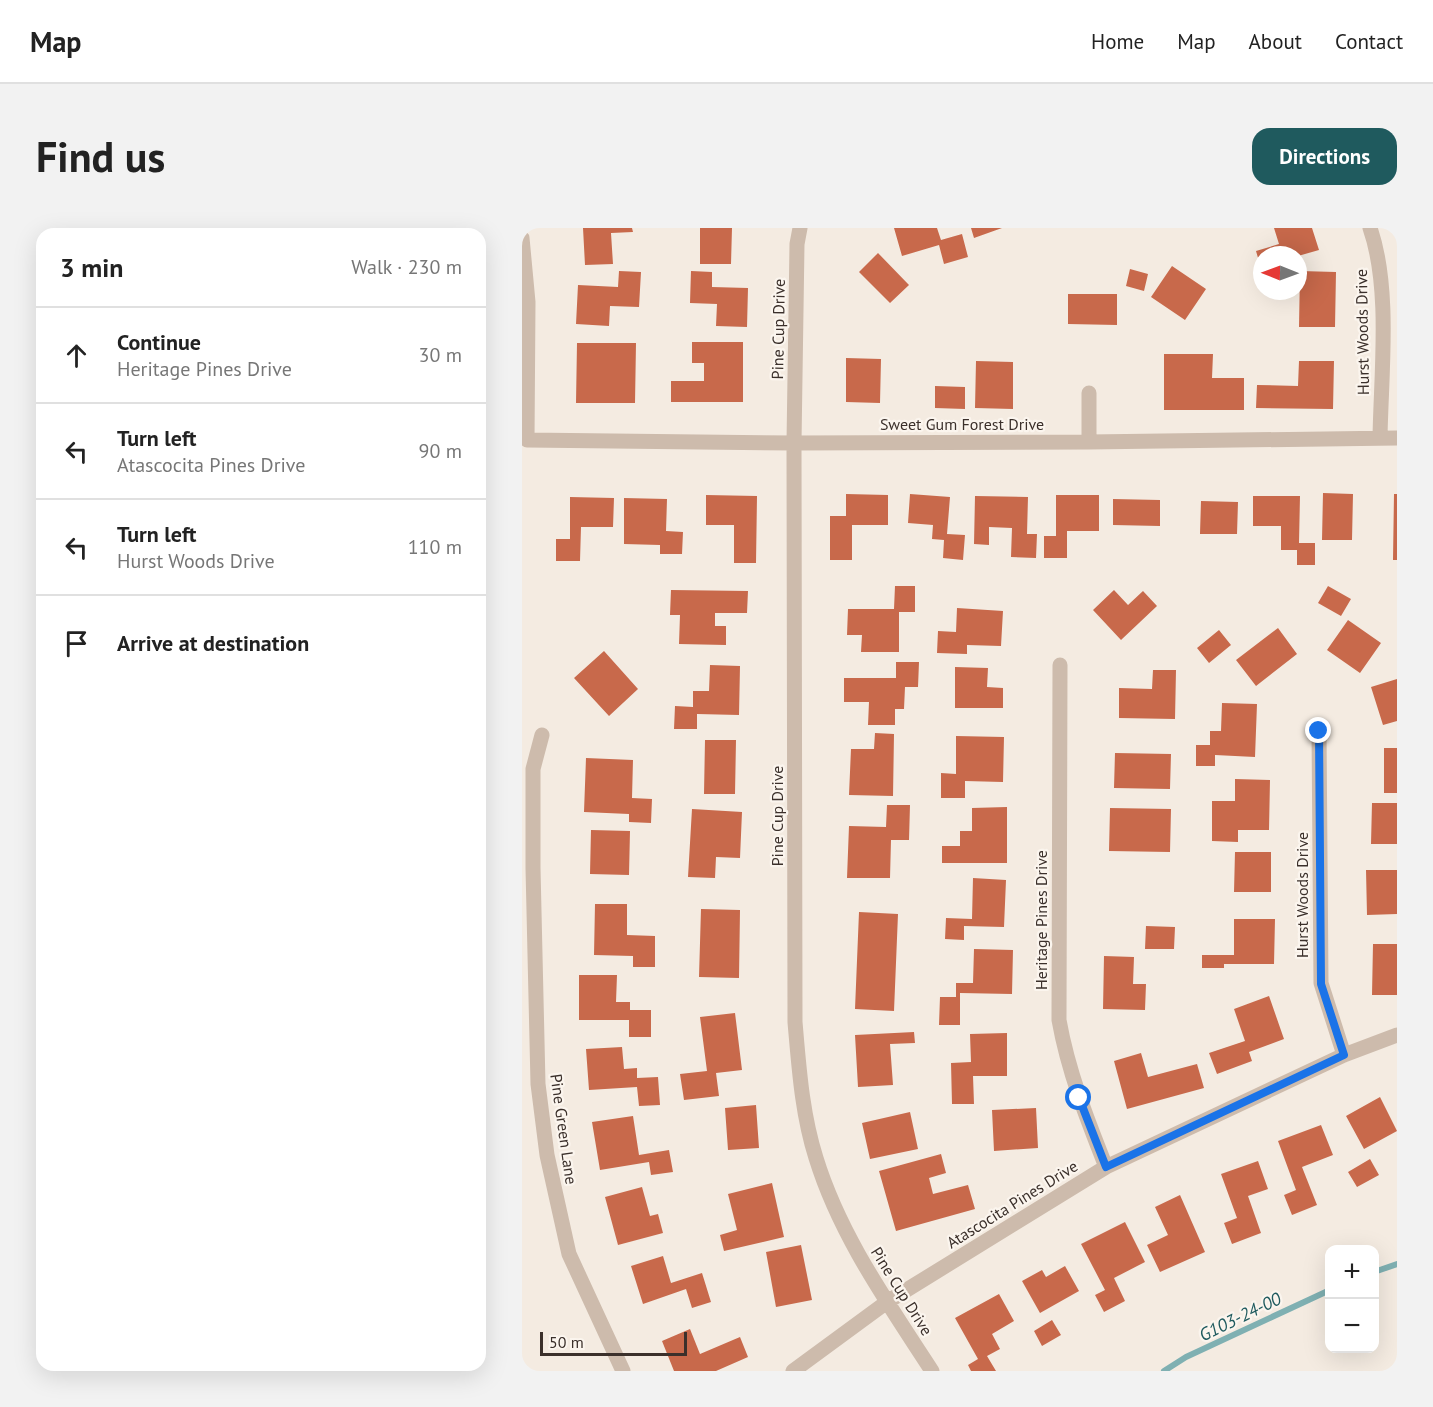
<!DOCTYPE html>
<meta charset="utf-8">
<style>
:root{--surface:#fff;--page:#f2f2f2;--text:#222;--muted:#767676;--line:#e0e0e0;--accent:#1f5a5e}
body{margin:0;font-family:"PT Sans",sans-serif;background:var(--page);color:var(--text)}
.controls{position:absolute;right:18px;bottom:18px;display:grid;overflow:hidden;border-radius:12px;box-shadow:0 6px 24px #0002}
.controls button{width:54px;height:54px;display:grid;place-items:center;padding:0;border:0;border-bottom:2px solid var(--line);background:var(--surface);color:var(--text);font:30px sans-serif}
.compass{position:absolute;left:731px;top:18px;width:54px;height:54px;border-radius:50%;background:var(--surface);box-shadow:0 6px 24px #0002;rotate:271deg}
.scale{position:absolute;left:18px;bottom:15px;width:147px;box-sizing:border-box;padding-left:6px;border:3px solid #3b302b;border-top:0;font-size:16px;line-height:21px;white-space:nowrap;color:#3b302b;-webkit-text-stroke:4px #fbf5ee;paint-order:stroke}
.stop{position:absolute;width:18px;height:18px;margin:-14px;border:4px solid #1a73e8;border-radius:50%;background:#fff}
.stop.end{background:#1a73e8;border-color:#fff;box-shadow:0 2px 6px #0008}
.list{margin:0;padding:0;list-style:none}
h2{display:flex;justify-content:space-between;align-items:center;height:78px;margin:0;padding:0 24px;font-size:26px}
h2 small{font-size:20px;font-weight:400;color:var(--muted)}
.list li{display:grid;grid-template-columns:39px 1fr auto;gap:18px;align-items:center;box-sizing:border-box;height:96px;padding:0 24px;border-top:2px solid var(--line)}
.list b{display:block;font-size:22px;white-space:nowrap}
.list p{margin:0;font-size:20px;white-space:nowrap;color:var(--muted)}
.list em{font-size:20px;font-style:normal;color:var(--muted)}
.icon{flex:none;width:33px;height:33px;fill:none;stroke:currentColor;stroke-width:2;stroke-linecap:round;stroke-linejoin:round}
.map{position:relative;flex:none;width:875px;height:1143px;overflow:hidden;border-radius:18px}
header{display:flex;align-items:center;gap:36px;box-sizing:border-box;height:84px;padding:0 30px;background:var(--surface);border-bottom:2px solid var(--line)}
header strong{font-size:28px}
nav{display:flex;gap:33px;margin-inline-start:auto;font-size:21px}
.intro{display:flex;align-items:center;justify-content:space-between;box-sizing:border-box;height:144px;padding:0 36px}
h1{margin:0;font-size:42px}
.button{padding:15px 27px;border-radius:18px;background:var(--accent);color:#fff;font-size:21px;font-weight:700}
main{display:flex;gap:36px;padding:0 36px}
aside{flex:1;background:var(--surface);border-radius:18px;box-shadow:0 6px 24px #0002}
.map>svg:first-child{display:block}
</style>
<header>
<strong>Map</strong>
<nav><a>Home</a><a>Map</a><a>About</a><a>Contact</a></nav>
</header>
<div class="intro"><h1>Find us</h1><a class="button">Directions</a></div>
<main>
<aside>
<h2>3 min<small>Walk · 230 m</small></h2>
<ul class="list">
<li><svg class="icon" aria-label="ahead" viewBox="0 0 24 24"><path d="M12 20V5M6 11l6-6 6 6"/></svg><div><b>Continue</b><p>Heritage Pines Drive</p></div><em>30 m</em></li>
<li><svg class="icon" aria-label="left" viewBox="0 0 24 24"><path d="M17 20v-9H6M10 6l-5 5 5 5"/></svg><div><b>Turn left</b><p>Atascocita Pines Drive</p></div><em>90 m</em></li>
<li><svg class="icon" aria-label="left" viewBox="0 0 24 24"><path d="M17 20v-9H6M10 6l-5 5 5 5"/></svg><div><b>Turn left</b><p>Hurst Woods Drive</p></div><em>110 m</em></li>
<li><svg class="icon" aria-label="arrive" viewBox="0 0 24 24"><path d="M6 21V4h12l-3 4 3 4H6"/></svg><div><b>Arrive at destination</b></div></li>
</ul>
</aside>
<div class="map">
<svg width="875" height="1143" viewBox="0 0 875 1143">
<rect width="100%" height="100%" fill="#f4ebe1"/>
<g fill="none" stroke-linecap="round" stroke-linejoin="round">
<!-- stream -->
<path stroke="#7fb0b2" stroke-width="6" d="M852,1044L875,1036
M642,1143L664,1129L808,1062"/>
</g>
<!-- building -->
<path fill="#c8694b" d="M61,0H110L111,4L89,5L91,36L63,37Z
M178,0H210L209,36H178Z
M372,0H415L419,12L440,6L446,29L422,36L417,17L380,28Z
M449,0H480L452,10Z
M752,0H790L797,22L776,28L740,27L739,40L734,23L757,16Z
M356,25L387,57L368,75L337,44Z
M650,38L684,61L663,92L629,69Z
M608,41L626,46L622,63L604,58Z
M97,43L119,44L117,79L88,78L87,98L54,96L56,57L96,59Z
M169,43L190,44V59L226,60L225,99L194,98L195,76L168,75Z
M778,43L814,44L813,99H777Z
M546,66H595V97L546,96Z
M170,114H221V174H149V153H182V135H170Z
M55,115H114L113,175H54Z
M642,126H691L690,150H722V182H642Z
M324,130L359,131L358,175L324,174Z
M454,133L491,134V181L453,180Z
M777,133H812L811,181L734,180L735,157L776,158Z
M413,158L443,159V181L413,180Z
M801,265L831,266L830,312H800Z
M324,266L366,267V297H330V332H308V288H324Z
M388,266L428,269L425,306L443,307L441,332L421,330L422,312L410,311L411,297L386,295Z
M872,266H875V332H871Z
M184,267L235,268L234,335H212V297H184Z
M534,267H577V303H545V330H522V308H534Z
M453,268L506,269L505,306H515L514,330L489,329L490,300L467,299V317L452,316Z
M731,268H778L777,315H793V337H775V322H759V298H731Z
M48,269L92,270L91,299H59L58,333H34V311H48Z
M102,270L145,271L144,303L161,304L160,326H138V317L102,316Z
M591,271L638,272V298L591,297Z
M679,273L716,274L715,306H678Z
M373,358H393V384H377V424H339L340,407H325L326,381H372Z
M806,358L829,371L819,388L796,375Z
M149,362L226,363L225,385H193V398H204V417L157,416L158,387H148Z
M592,362L606,377L621,363L635,378L599,412L571,382Z
M435,380L481,383L479,418L445,417V426L415,425L416,403L434,404Z
M826,392L859,415L838,445L805,422Z
M756,400L775,426L734,458L714,432Z
M697,402L709,417L687,435L675,420Z
M82,423L116,461L87,488L52,450Z
M374,434H397L396,459H383L382,481H373V497H346L347,474H322V450H374Z
M188,437L218,438L217,487L175,486V501H152L153,478L171,479V463H187Z
M433,439L466,440L465,459L481,460V480H433Z
M631,442H654L653,491L597,490V460L630,461Z
M875,451V493L861,497L849,459Z
M700,475L735,476L733,529L693,527V538H674V517H688V503H699Z
M353,505L372,506L371,568L327,567L329,521H352Z
M434,508L482,509L481,554L443,553V570H419V545L434,546Z
M183,512H214L213,566H182Z
M862,520H875V565H862Z
M593,525L649,526L648,561L592,560Z
M64,530L111,532L110,570L130,571L129,595L107,594V586L62,584Z
M713,551L748,552L747,602H716V614L690,613V573H713Z
M850,575H875V616H849Z
M365,577H388L387,612H369L368,650H325L327,598L364,599Z
M485,579V635H420V618H438V603H450V580Z
M588,580L649,581L648,624L587,623Z
M170,581L220,584L218,630L194,629L193,650L166,649Z
M69,602L108,603L107,647L68,646Z
M713,624H749V664H712Z
M844,642H875V686L845,687Z
M451,650L484,652L482,699L442,698V712L423,711L424,690L450,691Z
M73,676H105V707L133,708V739H111V728L72,727Z
M179,681L218,682L217,750L177,749Z
M337,684L376,686L372,783L333,781Z
M712,691H753L752,736H702V740H680V727H712Z
M624,698L653,699L652,721H623Z
M851,716H875V767H850Z
M452,721L491,722L490,766L438,765V797H417L418,769H434V755H451Z
M582,728L612,729L611,756H624L623,782L581,781Z
M57,747H95L94,774H108V782H129V809H107V792H57Z
M747,768L762,811L727,824L730,833L695,846L687,825L723,813L712,781Z
M213,785L220,842L194,845L197,868L162,872L158,846L185,843L178,789Z
M392,804L393,815L368,816L371,857L336,859L333,807Z
M485,805V848H451L452,876H430L429,835L449,834L448,806Z
M100,819L102,841L115,840V850L136,849L138,877L117,878L115,859L67,862L64,821Z
M619,825L626,849L675,836L682,860L605,881L592,833Z
M858,869L875,903L842,921L824,888Z
M234,877L237,920L206,922L203,880Z
M514,880L516,920L472,923L470,882Z
M388,884L396,921L348,931L340,895Z
M111,888L117,927L147,922L151,944L129,947L127,934L78,942L70,894Z
M799,897L811,927L780,939L795,977L770,987L762,967L774,962L756,913Z
M419,926L424,945L407,950L411,966L446,957L453,981L374,1003L357,943Z
M848,931L857,947L835,959L826,944Z
M736,933L746,961L726,968L739,1005L710,1016L702,995L715,990L699,946Z
M250,955L262,1009L202,1023L198,1007L215,1002L206,966Z
M120,959L128,988L136,986L141,1005L96,1017L83,969Z
M658,967L683,1024L638,1044L625,1017L646,1007L633,979Z
M603,994L623,1034L592,1050L603,1073L582,1084L573,1067L583,1062L559,1016Z
M279,1017L290,1072L254,1079L244,1024Z
M141,1028L149,1055L180,1045L189,1074L170,1080L164,1061L121,1076L109,1038Z
M543,1038L557,1063L518,1085L500,1053L520,1042L524,1049Z
M477,1066L492,1093L470,1106L478,1121L465,1128L474,1143H449L446,1137L456,1131L433,1090Z
M530,1092L539,1107L520,1118L512,1103Z
M168,1101L178,1126L218,1109L226,1129L194,1143H152L140,1113Z"/>
<g fill="none" stroke-linecap="round" stroke-linejoin="round">
<!-- minor -->
<path stroke="#cdbbac" stroke-width="15" d="M278,0L275,16L272,215L273,794C277,840 280,886 294,930C318,1008 366,1075 410,1143
M848,0C869,60 859,146 858,210
M0,10L6,74L5,212L272,215L567,214L875,210
M567,214V165
M538,437L537,792C546,843 565,891 584,939
M797,503L799,755L822,827
M20,507L11,541V640L16,856L25,927L47,1026L101,1143
M271,1143L365,1074L584,939L822,827L875,807"/>
</g>
<g fill="none" stroke-linecap="round" stroke-linejoin="round">
<!-- route -->
<path stroke="#1a73e8" stroke-width="8" d="M557,870L584,939L822,827L799,756L797,503"/>
</g>
<g text-anchor="middle" stroke-width="4.5" stroke-linejoin="round" paint-order="stroke">
<!-- street labels -->
<g font-size="16" fill="#3b302b" stroke="#fbf5ee">
<text transform="translate(256 101) rotate(-89)" y="6">Pine Cup Drive</text>
<text transform="translate(840 104) rotate(-91)" y="6">Hurst Woods Drive</text>
<text x="440" y="202">Sweet Gum Forest Drive</text>
<text transform="translate(255 588) rotate(-90)" y="6">Pine Cup Drive</text>
<text transform="translate(780 667) rotate(-90)" y="6">Hurst Woods Drive</text>
<text transform="translate(519 692) rotate(-90)" y="6">Heritage Pines Drive</text>
<text transform="translate(42 901) rotate(82)" y="6">Pine Green Lane</text>
<text transform="translate(490 976) rotate(-32)" y="6">Atascocita Pines Drive</text>
<text transform="translate(380 1063) rotate(58)" y="6">Pine Cup Drive</text>
</g>
<!-- water labels -->
<g font-size="18" font-style="italic" fill="#1f5a5e" stroke="#fbf5ee">
<text transform="translate(718 1089) rotate(-26)" y="6">G103-24-00</text>
</g>
</g>
</svg>
<div class="controls">
<button>+</button>
<button>−</button>
</div>
<svg class="compass" viewBox="-18 -18 36 36"><path d="M0-13l5 13h-10z" fill="#e53935"/><path d="M0 13l5-13h-10z" fill="#767676"/></svg>
<div class="scale">50 m</div>
<div class="stop" style="left:557px;top:870px"></div>
<div class="stop end" style="left:797px;top:503px"></div>
</div>
</main>
